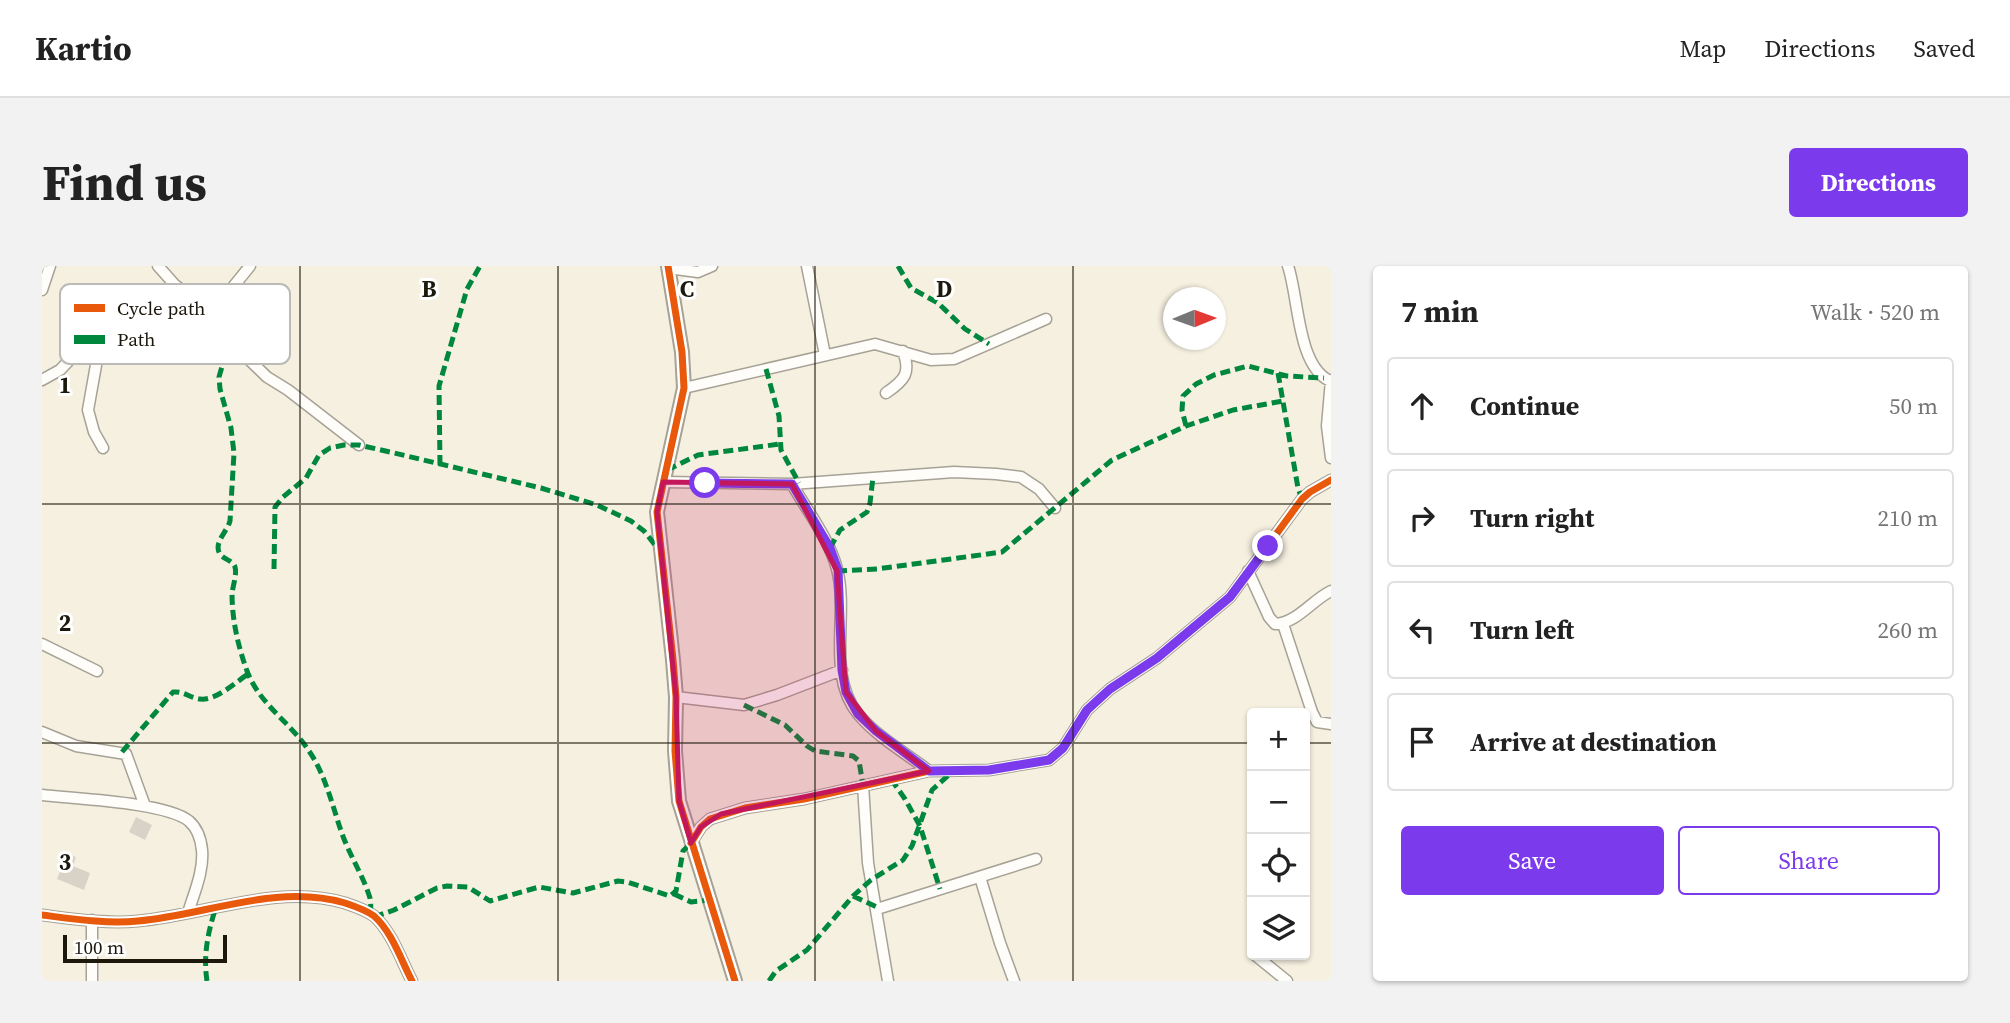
<!DOCTYPE html>
<meta charset="utf-8">
<style>
:root{--surface:#fff;--page:#f2f2f2;--text:#222;--muted:#767676;--line:#e0e0e0;--accent:#7c3aed}
body{margin:0;font-family:"Source Serif 4",serif;background:var(--page);color:var(--text)}
.controls{position:absolute;right:21px;bottom:21px;display:grid;overflow:hidden;border-radius:7px;box-shadow:0 2px 5px #0004}
.controls button{width:63px;height:63px;display:grid;place-items:center;padding:0;border:0;border-bottom:2px solid var(--line);background:var(--surface);color:var(--text);font:35px sans-serif}
.compass{position:absolute;left:1121px;top:21px;width:63px;height:63px;border-radius:50%;background:var(--surface);box-shadow:0 2px 5px #0004;rotate:89deg}
.scale{position:absolute;left:21px;bottom:18px;width:164px;box-sizing:border-box;padding-left:7px;border:4px solid #1d180c;border-top:0;font-size:19px;line-height:24px;white-space:nowrap;color:#1d180c;-webkit-text-stroke:5px #fff;paint-order:stroke}
.stop{position:absolute;width:21px;height:21px;margin:-16px;border:5px solid #7c3aed;border-radius:50%;background:#fff}
.stop.end{background:#7c3aed;border-color:#fff;box-shadow:0 2px 7px #0008}
.list{margin:0;padding:0;list-style:none}
h2{display:flex;justify-content:space-between;align-items:center;height:91px;margin:0;padding:0 28px;font-size:30px}
h2 small{font-size:23px;font-weight:400;color:var(--muted)}
.list li{display:grid;grid-template-columns:46px 1fr auto;gap:21px;align-items:center;box-sizing:border-box;height:98px;margin:0 14px 14px;padding:0 14px;border:2px solid var(--line);border-radius:7px}
.list b{display:block;font-size:26px;white-space:nowrap}
.list em{font-size:23px;font-style:normal;color:var(--muted)}
.actions{display:flex;gap:14px;padding:21px 28px}
.actions a{flex:1;padding:16px 0;border:2px solid var(--accent);border-radius:7px;text-align:center;font-size:24px;color:var(--accent)}
.actions .main{background:var(--accent);color:#fff}
.icon{flex:none;width:38px;height:38px;fill:none;stroke:currentColor;stroke-width:2;stroke-linecap:round;stroke-linejoin:round}
.map{position:relative;flex:none;width:1289px;height:715px;overflow:hidden;border-radius:7px}
header{display:flex;align-items:center;gap:42px;box-sizing:border-box;height:98px;padding:0 35px;background:var(--surface);border-bottom:2px solid var(--line)}
header strong{font-size:33px}
nav{display:flex;gap:38px;margin-inline-start:auto;font-size:24px}
.intro{display:flex;align-items:center;justify-content:space-between;box-sizing:border-box;height:168px;padding:0 42px}
h1{margin:0;font-size:49px}
.button{padding:18px 32px;border-radius:7px;background:var(--accent);color:#fff;font-size:24px;font-weight:700}
main{display:flex;gap:42px;padding:0 42px}
aside{flex:1;background:var(--surface);border-radius:7px;box-shadow:0 2px 5px #0004}
.map>svg:first-child{display:block}
</style>
<header>
<strong>Kartio</strong>
<nav><a>Map</a><a>Directions</a><a>Saved</a></nav>
</header>
<div class="intro"><h1>Find us</h1><a class="button">Directions</a></div>
<main>
<div class="map">
<svg width="1289" height="715" viewBox="0 0 1289 715">
<rect width="100%" height="100%" fill="#f6f0e1"/>
<!-- building -->
<path fill="#d9d3c7" d="M94,551L110,559L103,574L87,566Z
M25,588L34,591L31,600L48,607L42,624L15,613Z"/>
<g fill="none" stroke-linecap="round" stroke-linejoin="round">
<defs>
<path id="street" d="M116,0L133,19L167,45L193,80L225,111L246,124L317,179
M765,0L783,89
M1246,0C1257,32 1255,100 1288,115
M626,2L656,6L670,0
M0,24L8,0
M169,48L208,0
M0,114L18,104L37,84L58,76
M1289,114L1285,160L1289,192
M642,122L833,78L889,94L912,93L1004,53
M844,127C863,114 869,107 861,85
M61,182L52,166L46,144L59,71L62,65L101,26L143,27
M621,216L750,218L912,206L954,208L979,211L997,223L1013,242
M750,218C765,245 787,272 795,303C807,349 784,409 816,448C836,472 864,487 887,505
M1206,305L1227,351L1233,358C1255,357 1270,334 1289,325
M1241,358L1270,446L1275,456L1289,458
M0,378L55,405
M634,431L702,439L735,429L800,404
M0,466L34,480L84,488L103,540
M821,519L826,597L846,715
M0,529C33,533 123,536 147,555C155,562 159,574 160,584C162,605 152,627 146,647
M649,577L659,561L668,553L703,542L762,533L887,505L947,504L1007,494L1021,482L1045,444L1068,423L1115,392L1188,331L1260,233L1268,226L1289,214
M938,611L958,677L972,715
M835,643L994,593
M0,649C32,653 64,658 96,655C165,649 234,617 303,637C312,640 324,644 332,650C350,666 359,694 370,715
M1213,689L1245,715
M50,715V654"/>
<path id="secondary" d="M626,0L640,86L642,122L615,246L631,394L634,431L633,485L637,535L693,715"/>
</defs>
<!-- street casing -->
<use href="#street" stroke="#a7a296" stroke-width="13"/>
<!-- secondary casing -->
<use href="#secondary" stroke="#a7a296" stroke-width="16"/>
<!-- street -->
<use href="#street" stroke="#fefdfa" stroke-width="10"/>
<!-- secondary -->
<use href="#secondary" stroke="#fefdfa" stroke-width="12"/>
<!-- quiet -->
<path stroke="#00873e" stroke-width="5" stroke-dasharray="10 5" stroke-linecap="butt" d="M856,0L869,22L896,37L923,63L947,78
M188,73L177,111L178,123L189,162L192,187L188,255C185,266 171,277 178,288C182,294 191,294 193,301C195,308 191,320 190,327C190,354 196,380 205,405C218,439 248,456 267,485C285,511 291,544 302,573C310,593 322,612 328,632C329,638 329,642 328,648
M724,103L737,150L739,184L757,217
M1236,107L1256,222L1260,233
M1144,160L1140,144L1141,130L1154,118L1172,109L1206,100L1245,110L1282,112
M398,199L397,120L425,23L438,0
M625,204L656,189L738,178
M788,282L798,264L825,246L828,237L831,211
M232,303L233,241L241,231L264,212L277,189L288,182L302,179H317L348,186L499,222L555,239L589,255L602,265L617,284
M795,305L835,303L960,286L1070,194L1144,160L1191,144L1241,135
M702,439L743,459L765,480L773,485L811,490L817,495L821,519
M80,486L131,426C142,425 148,432 158,433C174,435 194,416 206,408
M849,513L863,533L878,560L898,623
M632,628L649,636L668,634
M811,630L835,641
M332,651L352,644L395,622L405,620L426,621L448,635L497,621L531,627L576,615L585,616L628,630L634,625L641,585L649,577
M165,715C161,689 166,666 174,641
M727,715L734,705L765,684L811,630L829,614L861,594L870,580L890,524L911,505"/>
<defs>
<path id="cycleway" d="M626,0L640,86L642,122L615,246L631,394L634,431L633,485L637,535L693,715
M649,577L659,561L668,553L703,542L762,533L887,505L947,504L1007,494L1021,482L1045,444L1068,423L1115,392L1188,331L1260,233L1268,226L1289,214
M0,649C32,653 64,658 96,655C165,649 234,617 303,637C312,640 324,644 332,650C350,666 359,694 370,715"/>
</defs>
<!-- cycleway casing -->
<use href="#cycleway" stroke="#fff" stroke-width="11"/>
<!-- cycleway -->
<use href="#cycleway" stroke="#e8590c" stroke-width="7"/>
</g>
<g fill="none" stroke-linecap="round" stroke-linejoin="round">
<!-- route -->
<path stroke="#7c3aed" stroke-width="9" d="M663,217L750,218L788,282L796,304L800,404L804,426L816,448L834,465L887,505L947,504L1007,494L1021,482L1045,444L1068,423L1115,392L1188,331L1226,280"/>
</g>
<!-- marked area -->
<path fill="#c2185b" fill-opacity="0.2" stroke="#c2185b" stroke-width="5" stroke-linejoin="round" d="M621,216L750,218L795,305L804,426L834,465L887,505L679,548L659,561L649,577L637,535L634,431L615,246Z"/>
<!-- grid -->
<path fill="none" stroke="#1d180c" stroke-width="2" stroke-opacity="0.55" d="M258,0V715M516,0V715M773,0V715M1031,0V715M0,238H1289M0,477H1210M1263,477H1289"/>
<!-- legend -->
<rect x="18" y="18" width="230" height="80" rx="10" fill="#fff" stroke="#bbbab6" stroke-width="2"/>
<rect x="32" y="38" width="31" height="8" fill="#e8590c"/>
<rect x="32" y="69" width="31" height="9" fill="#00873e"/>
<g font-size="19" fill="#1d180c">
<text x="75" y="49">Cycle path</text>
<text x="75" y="80">Path</text>
</g>
<g font-size="23" text-anchor="middle" font-weight="bold" fill="#1d180c" stroke="#fff" stroke-width="6" stroke-linejoin="round" paint-order="stroke">
<text x="387" y="31">B</text>
<text x="645" y="31">C</text>
<text x="902" y="31">D</text>
<text x="23" y="127">1</text>
<text x="23" y="365">2</text>
<text x="23" y="604">3</text>
</g>
</svg>
<div class="controls">
<button>+</button>
<button>−</button>
<button><svg class="icon" aria-label="locate" viewBox="0 0 24 24"><circle cx="12" cy="12" r="6"/><path d="M12 2v4M12 18v4M2 12h4M18 12h4"/></svg></button>
<button><svg class="icon" aria-label="layers" viewBox="0 0 24 24"><path d="M12 4l9 5-9 5-9-5zM3 14l9 5 9-5"/></svg></button>
</div>
<svg class="compass" viewBox="-18 -18 36 36"><path d="M0-13l5 13h-10z" fill="#e53935"/><path d="M0 13l5-13h-10z" fill="#767676"/></svg>
<div class="scale">100 m</div>
<div class="stop" style="left:663px;top:217px"></div>
<div class="stop end" style="left:1226px;top:280px"></div>
</div>
<aside>
<h2>7 min<small>Walk · 520 m</small></h2>
<ul class="list">
<li><svg class="icon" aria-label="ahead" viewBox="0 0 24 24"><path d="M12 20V5M6 11l6-6 6 6"/></svg><div><b>Continue</b></div><em>50 m</em></li>
<li><svg class="icon" aria-label="right" viewBox="0 0 24 24"><path d="M7 20v-9h11M14 6l5 5-5 5"/></svg><div><b>Turn right</b></div><em>210 m</em></li>
<li><svg class="icon" aria-label="left" viewBox="0 0 24 24"><path d="M17 20v-9H6M10 6l-5 5 5 5"/></svg><div><b>Turn left</b></div><em>260 m</em></li>
<li><svg class="icon" aria-label="arrive" viewBox="0 0 24 24"><path d="M6 21V4h12l-3 4 3 4H6"/></svg><div><b>Arrive at destination</b></div></li>
</ul>
<div class="actions"><a class="main">Save</a><a>Share</a></div>
</aside>
</main>
